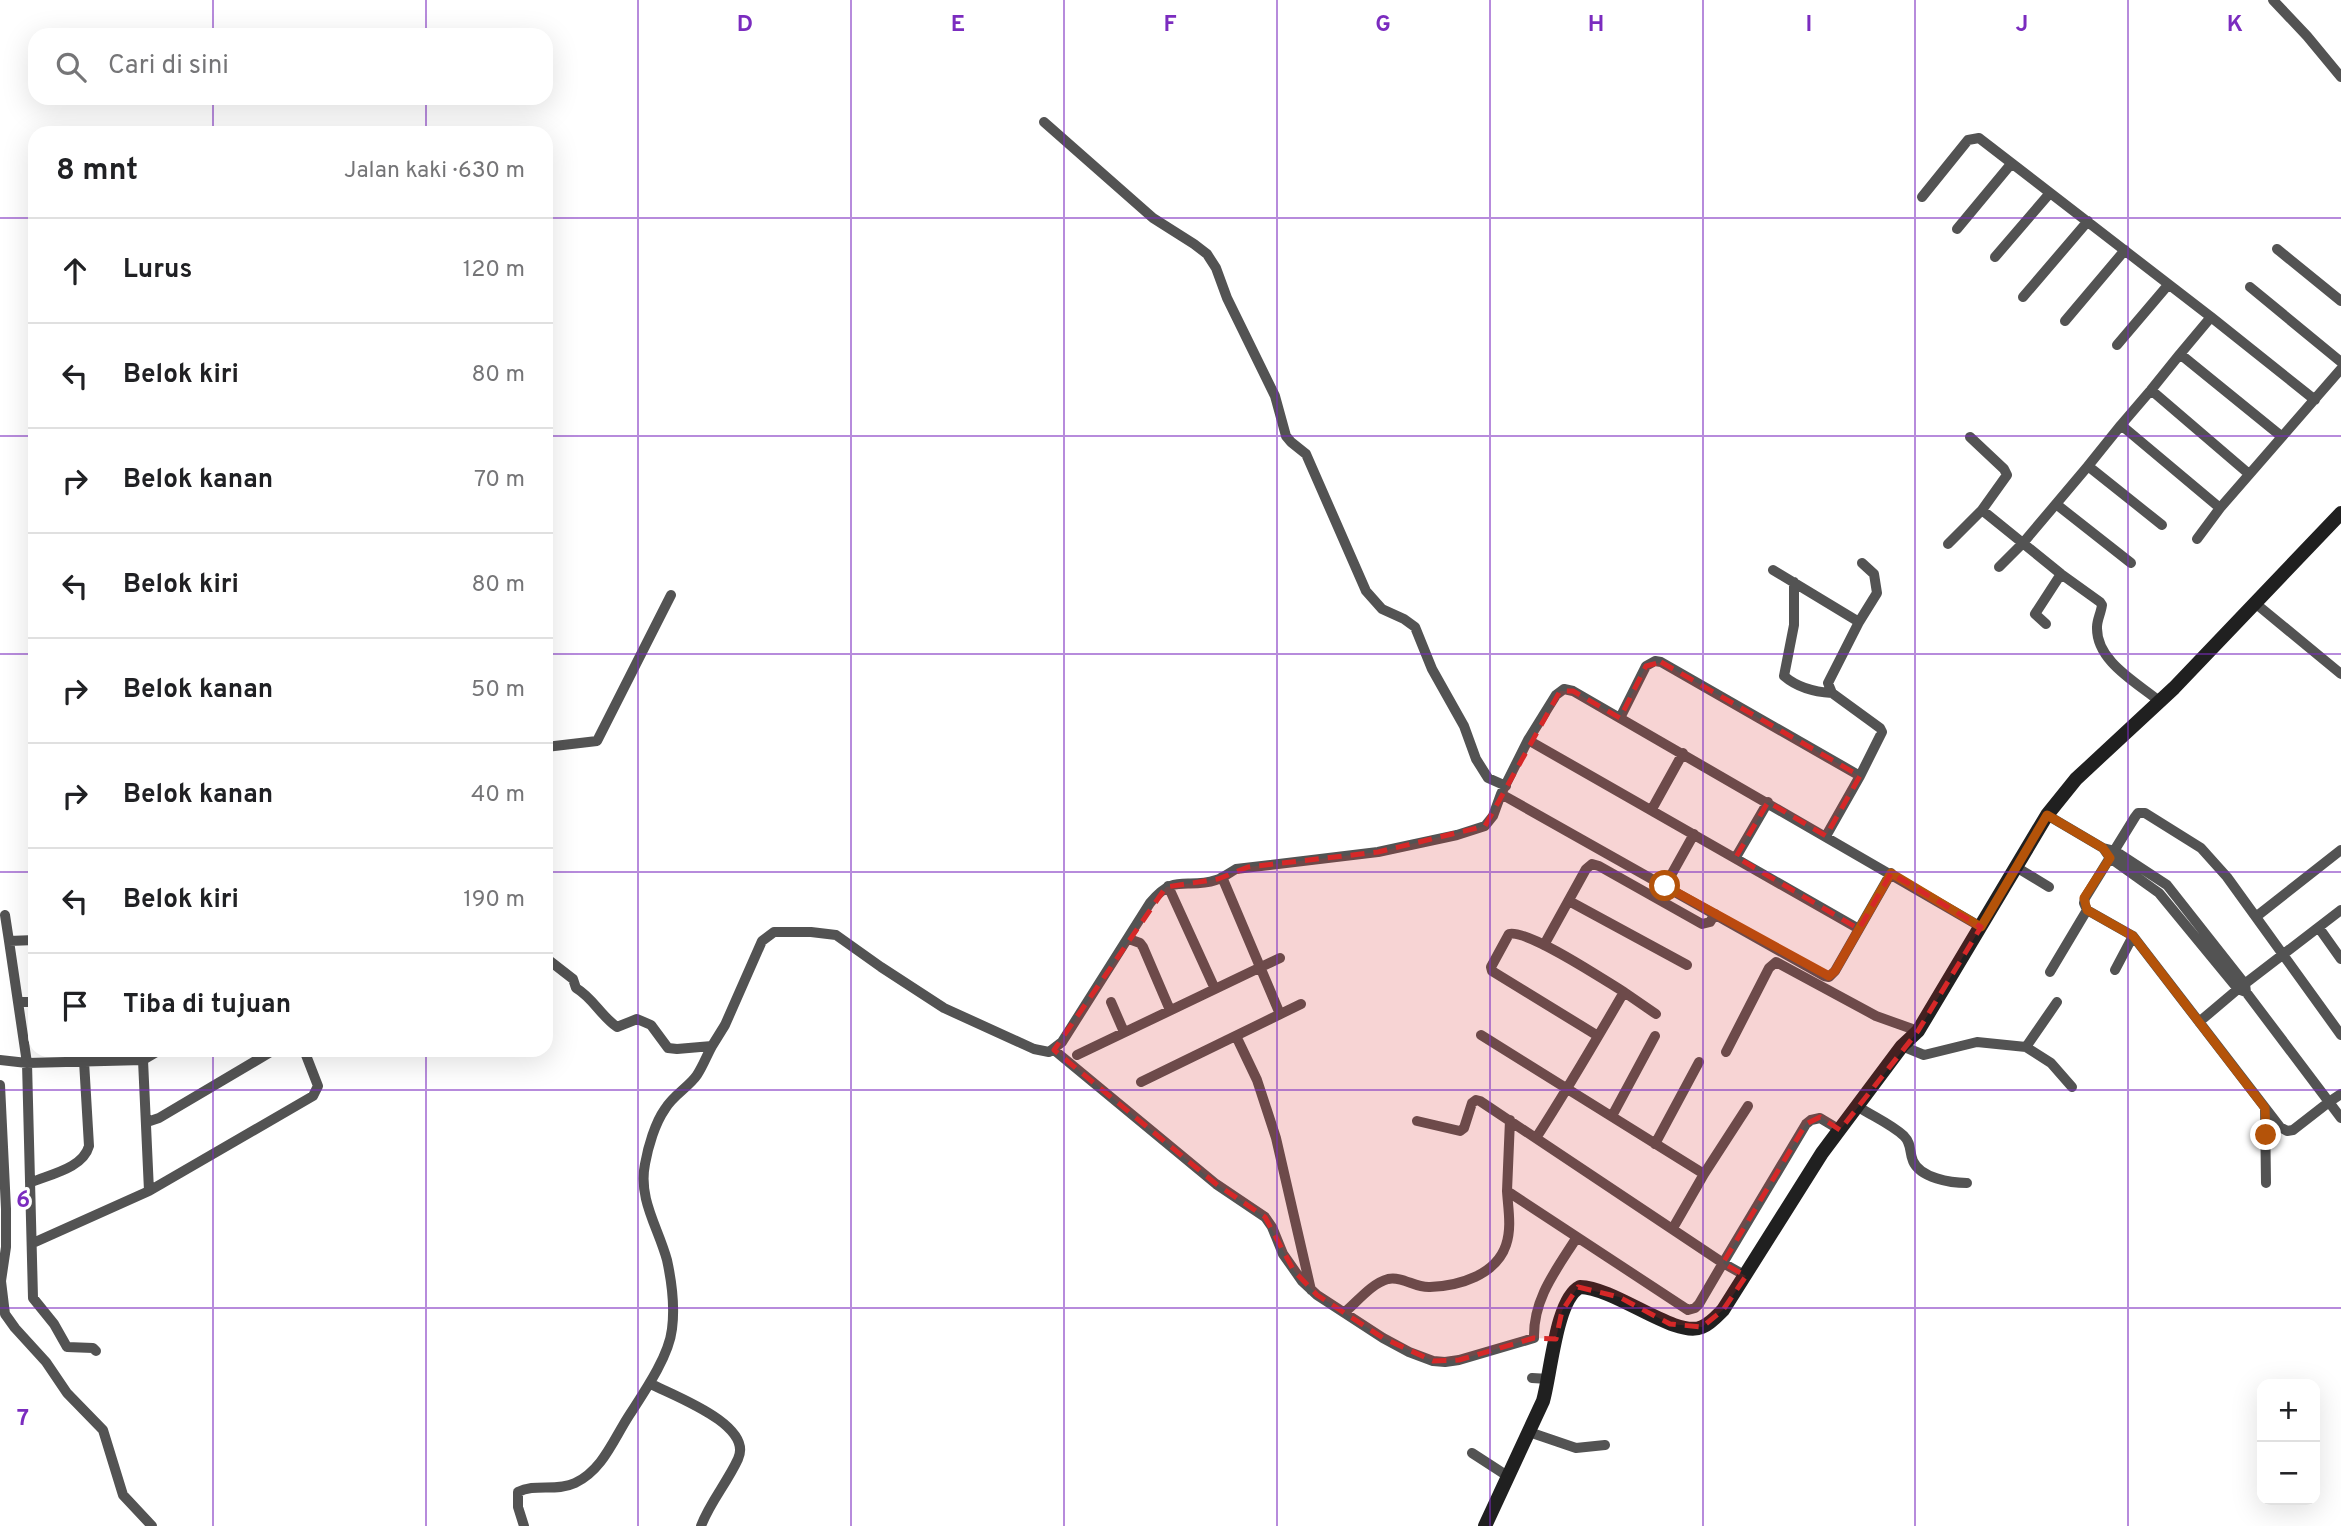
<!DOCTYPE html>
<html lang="id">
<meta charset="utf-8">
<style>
:root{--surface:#fff;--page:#f2f2f2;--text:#202124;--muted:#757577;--line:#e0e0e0}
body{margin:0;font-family:Overpass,sans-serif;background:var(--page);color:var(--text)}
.controls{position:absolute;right:21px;bottom:21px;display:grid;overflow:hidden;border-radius:14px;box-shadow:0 7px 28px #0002}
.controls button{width:63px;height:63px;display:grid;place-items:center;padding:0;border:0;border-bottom:2px solid var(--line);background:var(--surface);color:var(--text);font:35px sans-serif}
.stop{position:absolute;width:21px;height:21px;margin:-16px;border:5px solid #b45309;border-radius:50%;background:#fff}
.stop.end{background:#b45309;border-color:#fff;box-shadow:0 2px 7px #0008}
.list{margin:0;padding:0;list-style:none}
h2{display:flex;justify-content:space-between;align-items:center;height:91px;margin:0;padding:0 28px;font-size:30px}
h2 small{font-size:23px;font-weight:400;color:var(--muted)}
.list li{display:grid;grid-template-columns:46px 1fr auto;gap:21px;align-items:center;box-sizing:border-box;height:105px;padding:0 28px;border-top:2px solid var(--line)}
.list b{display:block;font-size:26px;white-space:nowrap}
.list em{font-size:23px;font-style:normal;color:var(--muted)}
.icon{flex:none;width:38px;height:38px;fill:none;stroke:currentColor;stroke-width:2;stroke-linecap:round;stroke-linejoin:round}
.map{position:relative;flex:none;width:2341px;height:1526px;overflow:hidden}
.search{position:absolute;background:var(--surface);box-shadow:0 7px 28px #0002;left:28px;top:28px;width:525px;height:77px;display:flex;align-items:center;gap:18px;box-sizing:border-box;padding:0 24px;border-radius:21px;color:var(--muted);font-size:26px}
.panel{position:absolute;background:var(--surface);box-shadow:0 7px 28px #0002;left:28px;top:126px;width:525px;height:931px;border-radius:21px}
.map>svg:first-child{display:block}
</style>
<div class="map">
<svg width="2341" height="1526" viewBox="0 0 2341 1526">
<rect width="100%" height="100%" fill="#fff"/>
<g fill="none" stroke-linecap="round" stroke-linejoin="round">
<!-- street -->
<path stroke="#535353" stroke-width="10" d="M2273,0L2307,36L2341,77
M1044,122L1153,218L1194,244L1207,254L1216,268L1227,298L1275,396L1286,436L1291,442L1306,454L1366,591L1382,609L1404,619L1415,627L1432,669L1464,726L1476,759L1488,778L1506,786
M1922,197L1968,140L1979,138L2211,317
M1957,229L2011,164
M2277,249L2341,301
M1995,257L2050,193
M2250,287L2341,362
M2023,297L2088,221
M2065,321L2125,250
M2117,345L2168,285
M2180,354L2211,317L2315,400
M2151,390L2180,354L2281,436
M2121,425L2088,466L2162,525
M1970,437L2004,469L2007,475L1982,510L2061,574L2100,602L2102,605C2101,613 2097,620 2097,627C2096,661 2136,682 2159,701
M2249,474L2151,390L2121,425L2220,508L2341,369
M2056,504L2131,563
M2197,539L2220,508
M1948,544L1982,510
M1999,567L2023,543L2088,466
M1794,582V625L1784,676C1798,688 1814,692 1832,693
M2255,603L2341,674
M1859,622L1877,593L1874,574L1862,563
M2046,624L2035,614L2061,574
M1620,718L1646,666L1655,661L1661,662L1860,776L1882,732L1880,728L1832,693L1828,683L1859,622L1773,570
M1528,740L1501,794L1824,976L1829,977L1835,971L1859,929
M546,747L597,741L671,595
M1652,809L1683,753
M2047,815L2103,848L2115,851L2167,885L2245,984L2246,992
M1826,836L1860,776
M1736,857L1768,802
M2016,867L2049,887
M1891,873L1859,929L1528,740L1556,695L1564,689L1573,691L1981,927
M1222,877L1280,1014
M1168,886L1215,989
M1665,886L1694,834
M1569,901L1687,965
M2087,910L2084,903L2085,898L2135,817L2138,813H2145L2201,848L2227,877L2341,1035
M5,915L9,941
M2257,916L2341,850
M2319,928L2341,959
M1129,939L1140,943L1143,947L1170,1010
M35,940L9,941L27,1063L33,1298L54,1324L67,1347L93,1348L96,1351
M1544,945L1586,869L1592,864L1599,866L1702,924L1710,922L1715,914
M546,958L573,979L576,988C593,998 601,1016 617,1027L637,1019L651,1025L668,1048L677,1049L712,1046L725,1025L762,941L774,932H811L836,935L881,967L944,1008L1034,1049L1049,1052L1062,1042L1150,903C1175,872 1186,890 1216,880C1223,878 1229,873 1236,869L1378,852L1457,835L1485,826L1493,816L1501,794
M2115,970L2133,936
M2050,972L2087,910L2133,936L2280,1127L2287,1131L2293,1130L2329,1102L2246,992L2238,989L2159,893L2110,858L2103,848
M1624,992L1656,1014
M18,1002H35
M1111,1002L1124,1032
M2199,1022L2238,989L2341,910
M1481,1035L1704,1174
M1236,1036L1257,1080L1276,1138L1311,1290
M1902,1046L1924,1055L1977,1042L2026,1047L2057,1002
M2026,1047L2051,1063L2072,1087
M1054,1050L1216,1184L1265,1217L1272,1227L1283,1254L1302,1281L1317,1295L1383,1338L1409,1352L1433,1361L1445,1362L1459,1360L1534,1338C1533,1298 1557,1269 1577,1237
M1726,1052L1769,968L1776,962L1876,1016L1918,1031
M1077,1055L1280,958
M0,1060L27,1063L143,1060L160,1050
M143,1060L149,1191
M1141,1082L1301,1004
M0,1085L6,1209V1247L1,1281L5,1314L15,1328L46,1362L67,1393L103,1430L123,1495L152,1526
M2341,1094L2329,1102L2341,1118
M1857,1106C1872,1116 1891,1124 1904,1136C1912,1144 1909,1152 1913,1161C1920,1178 1951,1183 1967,1183
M2265,1108L2266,1183
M1612,1116L1655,1036
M1510,1120L1507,1191L1688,1310L1695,1308L1699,1304L1723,1263L1746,1276
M1417,1121L1460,1131L1464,1128L1472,1103L1476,1100L1480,1101L1723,1263L1806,1124L1811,1120L1820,1118L1840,1130
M147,1122L159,1118L274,1050
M1536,1138C1567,1090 1595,1042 1624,992C1604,980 1528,929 1509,934L1491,967L1492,971L1598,1036
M1655,1144L1699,1062
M32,1182C51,1174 83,1168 89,1146L84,1061
M1673,1228L1704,1174L1748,1106
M33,1243L149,1191L313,1096L318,1086L304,1050
M1345,1312C1357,1302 1372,1283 1388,1279C1403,1276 1415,1288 1430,1287C1459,1286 1496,1275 1506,1245C1512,1228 1508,1208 1507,1191
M1532,1378L1549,1379
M651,1384C674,1396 754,1425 738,1459C727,1483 710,1502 701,1526
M1529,1432L1576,1448L1605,1445
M1472,1453L1509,1477
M524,1526L518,1507V1492C535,1483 556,1492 575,1483C603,1470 614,1438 630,1414C645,1391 669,1356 672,1329C675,1306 672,1283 667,1260C658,1227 638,1199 645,1164C648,1147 655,1123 665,1109C673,1095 689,1087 697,1075C703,1066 707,1055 712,1046"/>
<!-- secondary -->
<path stroke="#202020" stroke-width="14" d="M1485,1526L1543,1401C1551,1373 1556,1299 1580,1287C1616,1288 1676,1339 1702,1327C1710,1324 1717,1316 1723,1310L1822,1153L1902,1046L1918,1031L2047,815L2076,779L2174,688L2341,513"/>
</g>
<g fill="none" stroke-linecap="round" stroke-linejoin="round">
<!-- route -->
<path stroke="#b45309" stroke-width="9" d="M1665,886L1829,976L1835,971L1891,873L1981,927L2047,815L2103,848L2110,858L2084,898L2087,910L2133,936L2265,1108L2266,1135"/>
</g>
<!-- marked area -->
<path fill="#d62828" fill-opacity="0.2" stroke="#d62828" stroke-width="5" stroke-dasharray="14 9" stroke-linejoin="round" d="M1661,662L1860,776L1826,836L1768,802L1736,857L1859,929L1891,873L1981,927L1918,1031L1840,1130L1820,1117L1806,1124L1723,1263L1746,1276L1723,1310L1702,1327L1670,1324L1619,1297L1578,1287L1562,1311L1556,1339L1534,1338L1459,1360L1433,1361L1383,1338L1317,1295L1294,1271L1265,1217L1216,1184L1054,1050L1166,887L1218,879L1248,867L1378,852L1485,826L1560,691H1573L1620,718L1646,666Z"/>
<!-- grid -->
<path fill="none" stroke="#7b2cbf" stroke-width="2" stroke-opacity="0.55" d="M213,0V35M426,0V35M638,0V1526M851,0V1526M1064,0V1526M1277,0V1526M1490,0V1526M1703,0V1526M1915,0V1526M2128,0V1526M213,98V133M426,98V133M0,218H35M546,218H2341M0,436H35M546,436H2341M0,654H35M546,654H2341M0,872H35M546,872H2341M213,1050V1526M426,1050V1526M0,1090H2341M0,1308H2341"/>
<g font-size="23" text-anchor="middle" font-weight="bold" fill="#7b2cbf" stroke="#fff" stroke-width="6" stroke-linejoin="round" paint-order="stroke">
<text x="745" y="31">D</text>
<text x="958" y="31">E</text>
<text x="1170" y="31">F</text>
<text x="1383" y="31">G</text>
<text x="1596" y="31">H</text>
<text x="1809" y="31">I</text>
<text x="2022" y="31">J</text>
<text x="2235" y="31">K</text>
<text x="23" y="1207">6</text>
<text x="23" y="1425">7</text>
</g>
</svg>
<div class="controls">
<button>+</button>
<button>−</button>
</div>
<div class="stop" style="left:1665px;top:886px"></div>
<div class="stop end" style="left:2266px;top:1135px"></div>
<div class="search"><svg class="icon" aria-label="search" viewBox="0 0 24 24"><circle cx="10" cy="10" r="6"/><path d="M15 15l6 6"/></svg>Cari di sini</div>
<section class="panel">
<h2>8 mnt<small>Jalan kaki · 630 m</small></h2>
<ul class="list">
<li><svg class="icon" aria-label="ahead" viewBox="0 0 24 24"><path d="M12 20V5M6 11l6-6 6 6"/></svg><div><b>Lurus</b></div><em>120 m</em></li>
<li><svg class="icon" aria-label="left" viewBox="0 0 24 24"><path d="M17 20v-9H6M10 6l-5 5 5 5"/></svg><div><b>Belok kiri</b></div><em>80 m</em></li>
<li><svg class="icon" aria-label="right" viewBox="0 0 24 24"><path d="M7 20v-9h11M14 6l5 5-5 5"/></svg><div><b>Belok kanan</b></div><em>70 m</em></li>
<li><svg class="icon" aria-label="left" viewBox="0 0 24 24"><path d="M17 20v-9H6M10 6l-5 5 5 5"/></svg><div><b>Belok kiri</b></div><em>80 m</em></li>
<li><svg class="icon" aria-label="right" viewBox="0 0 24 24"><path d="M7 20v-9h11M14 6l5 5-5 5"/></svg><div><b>Belok kanan</b></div><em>50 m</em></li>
<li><svg class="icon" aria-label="right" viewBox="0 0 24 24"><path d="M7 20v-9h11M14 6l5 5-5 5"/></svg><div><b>Belok kanan</b></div><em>40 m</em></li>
<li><svg class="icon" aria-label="left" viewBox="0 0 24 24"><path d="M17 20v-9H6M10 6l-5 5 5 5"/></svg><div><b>Belok kiri</b></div><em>190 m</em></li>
<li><svg class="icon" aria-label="arrive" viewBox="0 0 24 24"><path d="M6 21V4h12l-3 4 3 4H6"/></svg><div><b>Tiba di tujuan</b></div></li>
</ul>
</section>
</div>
